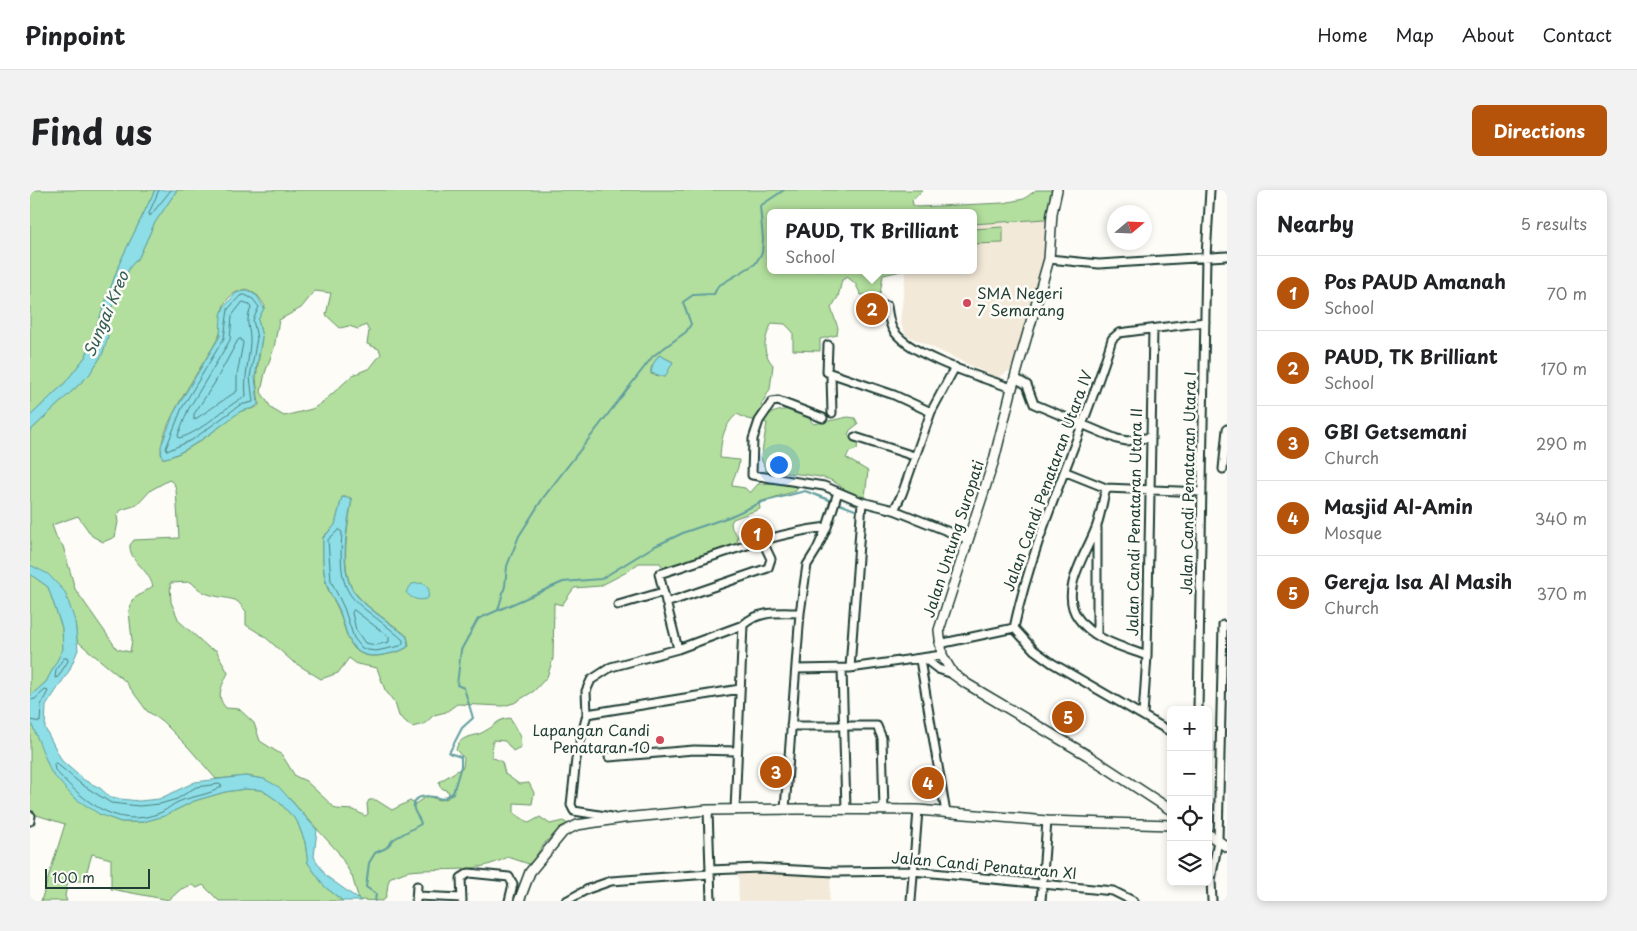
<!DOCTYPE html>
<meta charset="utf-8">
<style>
:root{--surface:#fff;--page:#f2f2f2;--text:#202124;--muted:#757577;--line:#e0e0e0;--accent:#b45309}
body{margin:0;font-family:"Playpen Sans",sans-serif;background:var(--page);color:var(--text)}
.controls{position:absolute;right:15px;bottom:15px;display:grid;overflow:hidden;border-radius:8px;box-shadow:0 2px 8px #0003}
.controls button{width:45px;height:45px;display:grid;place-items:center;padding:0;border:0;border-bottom:1px solid var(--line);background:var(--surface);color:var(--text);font:25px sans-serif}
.compass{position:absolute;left:1077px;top:15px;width:45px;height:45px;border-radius:50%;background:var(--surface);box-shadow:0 2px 8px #0003;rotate:71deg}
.scale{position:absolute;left:15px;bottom:12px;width:105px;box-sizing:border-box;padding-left:5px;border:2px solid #1f3d34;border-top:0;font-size:14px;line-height:18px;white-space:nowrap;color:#1f3d34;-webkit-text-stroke:4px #fdfcf7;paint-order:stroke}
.you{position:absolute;left:748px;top:274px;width:18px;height:18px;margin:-12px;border:4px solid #fff;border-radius:50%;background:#1a73e8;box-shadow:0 0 0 8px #1a73e833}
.badge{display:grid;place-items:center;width:32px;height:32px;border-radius:50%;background:var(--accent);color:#fff;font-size:16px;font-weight:700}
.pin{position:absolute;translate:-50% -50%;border:2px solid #fff;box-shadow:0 1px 5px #0006}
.popup{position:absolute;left:737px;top:19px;width:210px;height:65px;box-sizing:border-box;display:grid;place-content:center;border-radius:8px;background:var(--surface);filter:drop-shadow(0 1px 4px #0005);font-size:16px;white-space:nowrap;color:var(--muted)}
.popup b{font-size:19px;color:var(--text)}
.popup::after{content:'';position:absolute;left:50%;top:100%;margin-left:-10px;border:10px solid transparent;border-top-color:var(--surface)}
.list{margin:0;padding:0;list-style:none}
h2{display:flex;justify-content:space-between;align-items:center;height:65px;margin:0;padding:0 20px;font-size:21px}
h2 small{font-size:16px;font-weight:400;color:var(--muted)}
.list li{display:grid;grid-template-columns:32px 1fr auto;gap:15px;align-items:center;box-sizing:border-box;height:75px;padding:0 20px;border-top:1px solid var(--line)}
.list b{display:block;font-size:19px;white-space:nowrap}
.list p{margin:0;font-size:16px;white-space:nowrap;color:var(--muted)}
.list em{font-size:16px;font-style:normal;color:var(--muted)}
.icon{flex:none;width:28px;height:28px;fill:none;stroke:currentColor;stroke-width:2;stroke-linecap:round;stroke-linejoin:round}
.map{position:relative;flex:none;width:1197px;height:711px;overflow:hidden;border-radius:8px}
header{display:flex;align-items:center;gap:30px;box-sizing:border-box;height:70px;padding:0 25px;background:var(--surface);border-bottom:1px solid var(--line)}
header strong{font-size:24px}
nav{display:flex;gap:28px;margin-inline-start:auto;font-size:18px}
.intro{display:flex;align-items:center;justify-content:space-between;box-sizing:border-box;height:120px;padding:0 30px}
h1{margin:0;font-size:35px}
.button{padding:12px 22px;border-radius:8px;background:var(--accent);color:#fff;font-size:18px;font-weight:700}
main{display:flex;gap:30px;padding:0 30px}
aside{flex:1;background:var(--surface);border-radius:8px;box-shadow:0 2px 8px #0003}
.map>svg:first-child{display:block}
</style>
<header>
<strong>Pinpoint</strong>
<nav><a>Home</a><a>Map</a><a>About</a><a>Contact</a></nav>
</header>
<div class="intro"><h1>Find us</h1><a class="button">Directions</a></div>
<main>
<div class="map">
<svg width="1197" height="711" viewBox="0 0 1197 711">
<rect width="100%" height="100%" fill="#fdfcf7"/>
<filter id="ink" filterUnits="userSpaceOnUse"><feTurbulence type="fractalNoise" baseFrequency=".02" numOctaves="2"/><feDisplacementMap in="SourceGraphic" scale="10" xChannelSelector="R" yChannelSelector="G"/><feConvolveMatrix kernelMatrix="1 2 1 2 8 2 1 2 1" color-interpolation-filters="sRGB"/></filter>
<g filter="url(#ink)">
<!-- built -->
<path fill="#f3e9d8" d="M1015,29L1012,83L981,180L967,188L876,145L870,132L876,80H943V34Z
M755,681L801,685L799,711H709L708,682Z"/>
<!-- green -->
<path fill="#b2df9d" stroke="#688e68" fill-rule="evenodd" d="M0,0H125L90,72L56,166L34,194L0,226Z
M147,0H893L882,10L883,15L887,17L973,13L994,9L1006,0H1024L1015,29L943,34V23H741V80H876L853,85L850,104L831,105L825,93L817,87L812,90L808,107L801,118L808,138L807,145L790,149V161L763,160V142L755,134L742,133C734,149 731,161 743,175L740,199L731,215L739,224C749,220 766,216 776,224C779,227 780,231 784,234L818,227L825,228L828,234L820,240L818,245L828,251L827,259L819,262L816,268L838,281L835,307C819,307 812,294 798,289C777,283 757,284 736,281L731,268L737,233L717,229L707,224C693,236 691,250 690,268L709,270C709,281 702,287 702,296L715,298L720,303L728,294C739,294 759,290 768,298L766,301L729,312L730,319L703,329L701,333L702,339L708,346L707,354L634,379L630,373H609L595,383L570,396L544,398L532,415L524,413L523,469L517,487L504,501L484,513L473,516L427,514L416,522L404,525L394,534L382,537L369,526L365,513L355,500L347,478L327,474L319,468L308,483L291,489L262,471L234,446L216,435V421C212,418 210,412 205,410C186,405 176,408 161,392L140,393L141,412L149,431L179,458L186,460L198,483C192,496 185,506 196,518L209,519L224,533L230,551L252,565L265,586L276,591L306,619L324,620L335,626L338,624L337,614L339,610H346L362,620L380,611L385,614L397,606L410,610L418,608L419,602L410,597L409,592L433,577L434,568L426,560C429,544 445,548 455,541C467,535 465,530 480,528L490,547L491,557L483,561L475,551L463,550L462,567L472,572L475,584L489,594L499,593L504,603L502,614L484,613V623L499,633L510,627L520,634L533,631L538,634C528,641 518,648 511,658C506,665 506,669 499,674L478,667C442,685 417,677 379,681C373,682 367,686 361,687C355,695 360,703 353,711L329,710L322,686L308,662L259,608L234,589L217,586L186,589L159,558L132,531L117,521L95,491L47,451L45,430L5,378L0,375V241L59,185L72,165L78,147L75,135L87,103L100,77L109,67L124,34ZM217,99L228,106L235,116L228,130L232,147L226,188L229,215C223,221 215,218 208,223C193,234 149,270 132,268C123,242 177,171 189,146C194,136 189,124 195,113C200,105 208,100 217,99ZM285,101L301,103L296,125L310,138L319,136L328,139L336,135L339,141L337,154L349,159L351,164L340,178L323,185L292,213L282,219L254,226L242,219L231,202L235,183L244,158L249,130L271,118ZM629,165L643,172L634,187L621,184V178ZM139,290L144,293L146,299L149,348L104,350L100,355C99,371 117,377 123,396L102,410L99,422L102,450L100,462L87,459L45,399L33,356L27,349L22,335L48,326L62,346L73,352L85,347L88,332L87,326L91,320L107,315L121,300ZM312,307H319L322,309C318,335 308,383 326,404C340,421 361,432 377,446L379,456C372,462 363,463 354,465C319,472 318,446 309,421C306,413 300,405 297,397C292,382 293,363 293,347L305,335Z
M973,37V53L943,54V39Z
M0,384L18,397L32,438L33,460L16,492L0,506Z
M0,530L10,552L69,624L91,632H113L134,626L164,611L195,602L215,599L232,600L248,611L267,631L275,652L278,673L295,697L313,711H189L173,695L167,698L162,695L151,699L139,710L81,699V669L62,664L57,681L58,691H38L35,706L37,711H11L35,634L0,623Z"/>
<!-- water -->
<path fill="#8ddee7" stroke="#619e9f" d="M125,0H147L124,34L109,67L100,77L87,103L75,135L78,147L72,165L59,185L0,241V226L34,194L56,166L90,72Z
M217,100L227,106L234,118L228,130L232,147L225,187L228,214C223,221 214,218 208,223C193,234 149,269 132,268L131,256L145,221L190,146L191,125L194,117L206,103Z
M629,165L643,172L635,187L621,183L623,174Z
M312,307L322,309C317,335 307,385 327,406C341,422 361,433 377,447L378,456C371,462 362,463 353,465C318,471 318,443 309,419C305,410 299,403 297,394C292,380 293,363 293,348L305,335Z
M0,375L18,384L35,402L45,431L48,460L39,481L16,516L15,538L32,571L54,590L70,598L81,608L109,611L129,609L165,592L215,586L234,589L249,597L287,640L284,667L296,686L331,711H313L295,697L278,673L275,652L267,631L248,611L232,600L215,599L195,602L164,611L134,626L113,632H91L69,624L43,607L21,582L0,530V506L16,492L33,459L32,438L18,397L0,384Z
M390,393L395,394L399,400L398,408C390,412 381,409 376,402L382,394Z"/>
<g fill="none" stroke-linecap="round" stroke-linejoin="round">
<!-- shore -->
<path stroke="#4b7d7c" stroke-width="1" d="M129,0L119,23L120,26L141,0
M215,105L223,109L229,117L223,130L227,148L220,187L223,212L210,215L162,250L137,261L136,258L152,218L194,148L198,119L210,106Z
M213,112L219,114L221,118C214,134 221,138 220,152C219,171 214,187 216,206C195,216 171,243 149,248L148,245L158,220L200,150L202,126Z
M211,149L213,153L207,185V201L164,230V224L184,194L208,150Z
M309,340L312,342C307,416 324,406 373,450V453L370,456L346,461L338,460L332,458L324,448L314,418L301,391L298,350Z
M324,420L359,447V452L346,455L335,453L326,440L322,423Z
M34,468H37L38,471L28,487L25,488L26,480Z
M0,510L5,509L15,500L18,501L11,515L10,532L0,530
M26,573L51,594L81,613L109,616L130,614L147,609L166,597L189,594L192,596C182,605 161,606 148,612C143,614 138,619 132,622C88,641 53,611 25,580L24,575Z"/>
<!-- stream -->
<path stroke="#619e9f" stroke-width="2" d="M807,313L830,322
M468,420L475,396L477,376L489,346L513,308L623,166L656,142L661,134L653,112L663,105L684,104L688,96L725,74L732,63L733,49L730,16L754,0
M345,711L346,704L336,697L339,673L345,663L356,658L364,649L391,634C390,628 385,624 384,619C381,602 403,606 412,609L423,603L431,576V567L419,563L432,538L443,528L434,498L427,495L431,460L448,429L533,392L571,389L623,357L655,342L699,327L732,312L775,301L802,311"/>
<defs>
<path id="minor" d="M1019,69L1069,74L1197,66
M857,116C858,123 859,131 862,138C876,165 953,188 982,198
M798,155L797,182L864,205L901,222
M801,186L802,223
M985,188L997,195L1004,214L1087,249L1097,251L1121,247
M793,228L748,211L742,212L729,231L723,249L722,285L794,296L832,312L864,320L937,349
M825,247L884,266
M1193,279L1197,239
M1036,282L1076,298L1172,302
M1076,298C1073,310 1071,323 1067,335C1058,362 1028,400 1048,428C1063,450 1093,457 1117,466
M864,320L872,304L901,222L925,177
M1067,338V445
M636,413L738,378L741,369L732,350
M588,415L633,402
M984,438C1005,339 1053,246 1082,149L1089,143L1175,132
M984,438L1004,460L1022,473L1141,542
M909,454L984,438
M648,459L629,384C685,367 738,344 797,337
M895,469L908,479L923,484
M890,470L916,623
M820,478L832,312
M766,479L820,478L912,465
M812,479L816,619
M1168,520L1176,66L1180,0
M557,524L710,499
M1113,525L1117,466L1123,139
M761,536H847L852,548L854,620
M579,567L664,560L707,561
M755,619L770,423L777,375L787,359L797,337L808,302
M678,620L681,711
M705,620L713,435
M582,627L544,621L541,615L546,569L557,524L556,501L561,490L581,477L648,459L713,435C729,420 749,423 770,423
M0,631L1,626
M680,680L729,678L804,682L883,681L1083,701L1103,711
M387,706L432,708
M386,711L387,696
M432,711L431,688L439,683L479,687L483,694L479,711
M536,711L558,699L581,691L680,684
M881,711L888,620
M1011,711L1017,631
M1182,711L1181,690L1188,650L1193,435"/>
<path id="major" d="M1027,0L1022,23L1019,69L982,198L964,270L909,440L912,465L923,484L937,494L1057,565L1141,620
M1178,644L1197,657
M489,711L500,682L533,642L547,635L593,628L678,620L768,619L888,620L1017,631L1141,635"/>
</defs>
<!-- minor casing -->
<use href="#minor" stroke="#1f3d34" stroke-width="11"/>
<!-- major casing -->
<use href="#major" stroke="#1f3d34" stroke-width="12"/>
<!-- minor -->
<use href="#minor" stroke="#fdfcf7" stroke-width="7"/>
<!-- major -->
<use href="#major" stroke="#fdfcf7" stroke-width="9"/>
</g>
</g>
<!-- markers -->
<g fill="#d1495b" stroke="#fdfcf7" stroke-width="2">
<circle cx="937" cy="113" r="5"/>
<circle cx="630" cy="550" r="5"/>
</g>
<g text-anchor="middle" stroke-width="5" stroke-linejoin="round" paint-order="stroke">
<!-- poi labels -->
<g font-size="15" fill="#1f3d34" stroke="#fdfcf7" text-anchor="start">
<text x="947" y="109">SMA Negeri<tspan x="947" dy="17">7 Semarang</tspan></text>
<text x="620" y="546" text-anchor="end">Lapangan Candi<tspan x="620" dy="17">Penataran 10</tspan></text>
</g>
<!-- street labels -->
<g font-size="15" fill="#1f3d34" stroke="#fdfcf7">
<text transform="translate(1018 291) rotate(-70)" y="5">Jalan Candi Penataran Utara IV</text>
<text transform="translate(1159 293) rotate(-89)" y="5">Jalan Candi Penataran Utara I</text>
<text transform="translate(1105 332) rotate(-89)" y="5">Jalan Candi Penataran Utara II</text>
<text transform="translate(924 349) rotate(-72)" y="5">Jalan Untung Suropati</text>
<text transform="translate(954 676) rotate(5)" y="5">Jalan Candi Penataran XI</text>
</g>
<!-- water labels -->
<g font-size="16" font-style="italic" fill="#355d58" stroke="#fdfcf7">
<text transform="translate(76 124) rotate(-67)" y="6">Sungai Kreo</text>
</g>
</g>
</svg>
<div class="controls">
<button>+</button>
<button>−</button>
<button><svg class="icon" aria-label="locate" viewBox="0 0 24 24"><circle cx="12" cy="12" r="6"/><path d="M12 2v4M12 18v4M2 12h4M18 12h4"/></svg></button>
<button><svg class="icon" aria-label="layers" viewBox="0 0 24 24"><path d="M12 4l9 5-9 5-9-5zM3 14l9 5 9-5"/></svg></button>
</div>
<svg class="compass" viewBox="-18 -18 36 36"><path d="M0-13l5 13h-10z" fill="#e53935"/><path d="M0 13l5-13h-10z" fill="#757577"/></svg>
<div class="scale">100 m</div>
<div class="you"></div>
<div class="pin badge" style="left:727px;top:344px">1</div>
<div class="pin badge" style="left:842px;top:119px">2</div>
<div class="popup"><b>PAUD, TK Brilliant</b>School</div>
<div class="pin badge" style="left:746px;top:582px">3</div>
<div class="pin badge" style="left:898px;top:593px">4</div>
<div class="pin badge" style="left:1038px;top:527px">5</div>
</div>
<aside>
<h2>Nearby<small>5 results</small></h2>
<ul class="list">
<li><span class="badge">1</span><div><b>Pos PAUD Amanah</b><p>School</p></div><em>70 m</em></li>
<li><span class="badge">2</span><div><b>PAUD, TK Brilliant</b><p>School</p></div><em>170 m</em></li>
<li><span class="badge">3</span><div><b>GBI Getsemani</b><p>Church</p></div><em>290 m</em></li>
<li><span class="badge">4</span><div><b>Masjid Al-Amin</b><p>Mosque</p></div><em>340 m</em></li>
<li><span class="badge">5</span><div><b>Gereja Isa Al Masih</b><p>Church</p></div><em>370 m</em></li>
</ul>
</aside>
</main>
